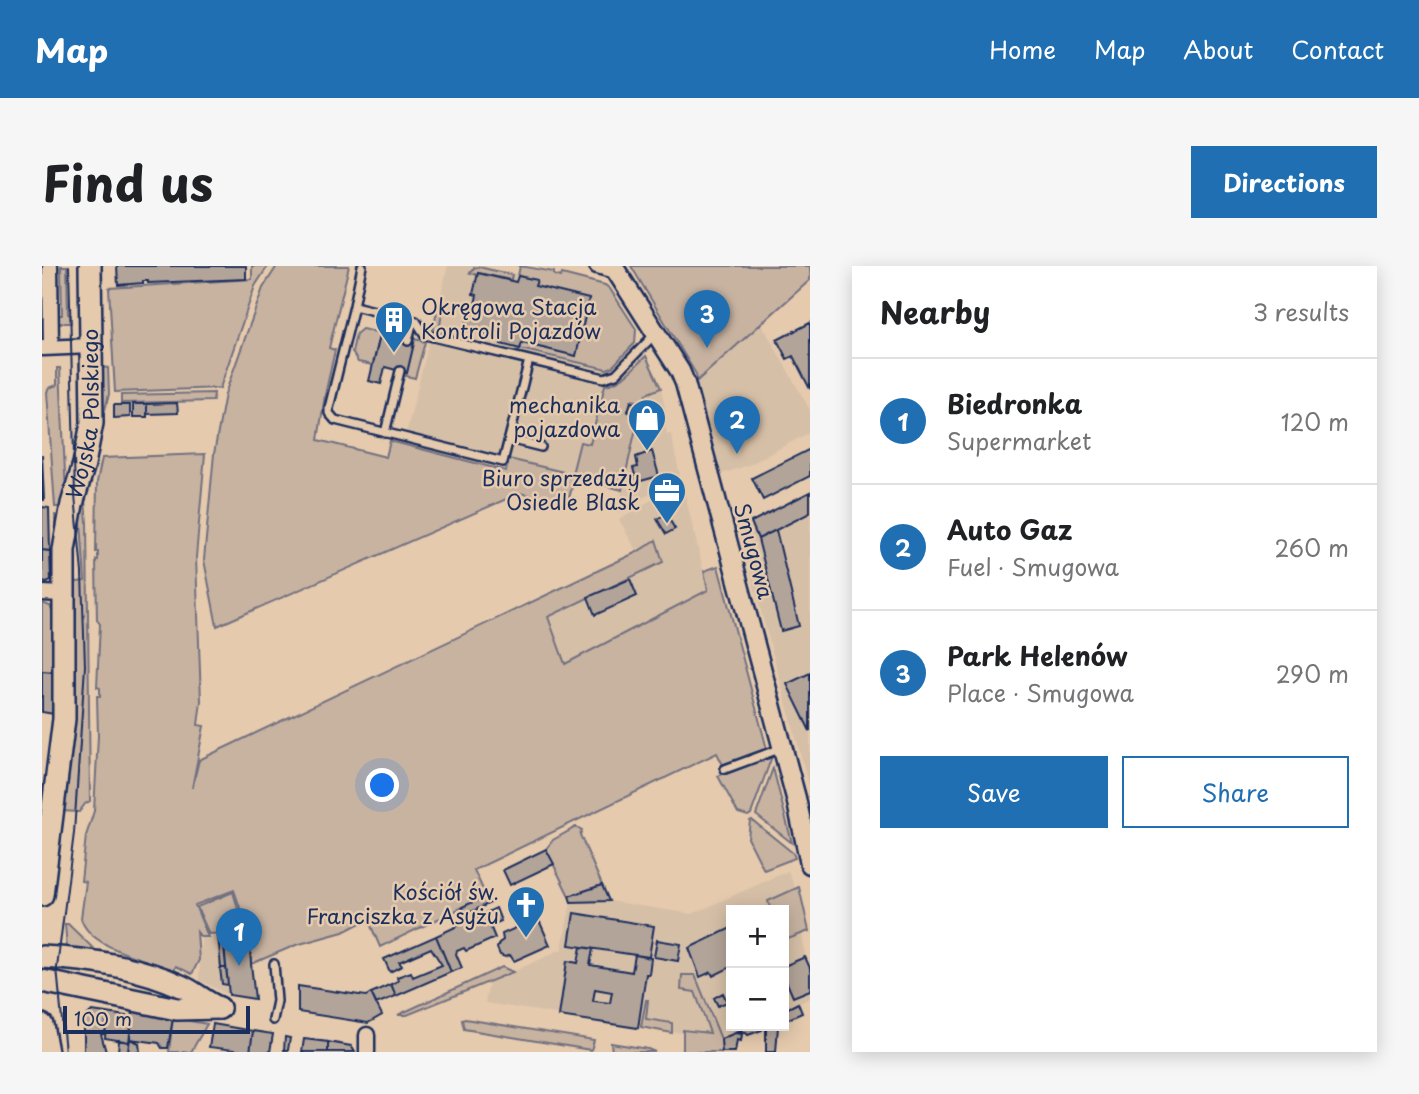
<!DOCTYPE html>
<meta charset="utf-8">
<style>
:root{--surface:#fff;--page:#f6f6f6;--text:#202124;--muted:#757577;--line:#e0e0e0;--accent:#1f6fb2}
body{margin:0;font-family:"Playpen Sans",sans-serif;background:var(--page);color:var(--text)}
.controls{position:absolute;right:21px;bottom:21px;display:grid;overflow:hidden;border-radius:0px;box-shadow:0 4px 18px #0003}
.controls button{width:63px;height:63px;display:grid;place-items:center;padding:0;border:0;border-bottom:2px solid var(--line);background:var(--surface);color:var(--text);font:35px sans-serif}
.scale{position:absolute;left:21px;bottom:18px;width:187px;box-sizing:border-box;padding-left:7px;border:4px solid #1b2f5e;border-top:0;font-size:19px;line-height:24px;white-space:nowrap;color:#1b2f5e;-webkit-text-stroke:5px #e5caad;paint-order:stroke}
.you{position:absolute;left:341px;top:520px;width:24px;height:24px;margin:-18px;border:5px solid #fff;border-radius:50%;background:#1a73e8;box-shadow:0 0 0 10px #1a73e833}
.badge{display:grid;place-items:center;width:46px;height:46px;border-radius:50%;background:var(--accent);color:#fff;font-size:23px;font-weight:700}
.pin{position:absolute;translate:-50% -58px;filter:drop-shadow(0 2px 4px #0008)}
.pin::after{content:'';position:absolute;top:37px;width:24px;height:21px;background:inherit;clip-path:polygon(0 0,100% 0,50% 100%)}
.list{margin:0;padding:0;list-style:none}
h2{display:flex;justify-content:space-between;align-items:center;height:91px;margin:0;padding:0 28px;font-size:30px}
h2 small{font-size:23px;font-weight:400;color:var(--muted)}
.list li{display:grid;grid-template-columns:46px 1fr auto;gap:21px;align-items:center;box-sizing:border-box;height:126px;padding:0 28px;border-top:2px solid var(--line)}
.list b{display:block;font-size:26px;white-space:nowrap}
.list p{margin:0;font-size:23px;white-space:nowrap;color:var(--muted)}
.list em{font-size:23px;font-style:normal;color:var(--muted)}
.actions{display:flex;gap:14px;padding:21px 28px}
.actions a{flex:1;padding:16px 0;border:2px solid var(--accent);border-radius:0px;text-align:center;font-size:24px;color:var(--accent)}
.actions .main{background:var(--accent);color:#fff}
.map{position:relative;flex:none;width:768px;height:786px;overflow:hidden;border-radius:0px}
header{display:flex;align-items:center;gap:42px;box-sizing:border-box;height:98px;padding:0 35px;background:var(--accent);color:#fff}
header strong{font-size:33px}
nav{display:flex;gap:38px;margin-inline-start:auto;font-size:24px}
.intro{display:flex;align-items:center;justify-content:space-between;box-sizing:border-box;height:168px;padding:0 42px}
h1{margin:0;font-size:49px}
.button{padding:18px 32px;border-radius:0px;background:var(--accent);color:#fff;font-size:24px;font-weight:700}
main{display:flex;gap:42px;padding:0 42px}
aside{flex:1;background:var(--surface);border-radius:0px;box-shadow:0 4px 18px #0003}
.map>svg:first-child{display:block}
</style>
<header>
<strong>Map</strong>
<nav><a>Home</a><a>Map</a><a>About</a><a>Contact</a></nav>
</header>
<div class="intro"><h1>Find us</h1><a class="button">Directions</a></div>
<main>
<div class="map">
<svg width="768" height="786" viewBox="0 0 768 786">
<rect width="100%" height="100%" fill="#e5caad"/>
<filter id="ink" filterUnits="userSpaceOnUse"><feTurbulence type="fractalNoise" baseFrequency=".0143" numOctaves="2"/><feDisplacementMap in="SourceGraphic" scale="14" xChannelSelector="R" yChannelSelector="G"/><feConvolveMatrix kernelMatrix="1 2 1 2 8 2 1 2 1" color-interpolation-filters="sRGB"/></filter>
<g filter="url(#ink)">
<!-- built -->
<path fill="#d6bfa7" d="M406,0H439L570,30L619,122L624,148L621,150L625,168H629L638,210L576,247L580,224L533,211L464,207L361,180Z
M719,57L768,144V166L707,199L679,208L655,115Z
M640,216L666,324L523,398L500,331L595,286L577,253Z
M768,226V523L696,262Z
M746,605L753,622L763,690L768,702V732L742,744V644H689V760H707L679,773L443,737L447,717L520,683L529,636L527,630L560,619L567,635L650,648Z
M207,668L213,733L187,729L157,714L159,671Z"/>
<!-- green -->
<path fill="#c8b3a1" stroke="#727180" stroke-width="2" d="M19,0H25L26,48L29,49V57H17V49H20Z
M210,0H226L213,20L178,122L73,126L67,22L210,13Z
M235,0H307L287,82L293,84L283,129L276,174L344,191L348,175L464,205L467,193L530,208L538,176L548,178L563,119C581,116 591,102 604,90L619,122L604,128L603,136L589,134L586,146L597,149L580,224L533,211L525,239L478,227L175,360L162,294L172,188L183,128L221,22Z
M478,0L512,6V9L519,11L520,8L563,19L568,23L594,63L593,77L570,101L565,103L478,83L480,77L533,89L547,34L493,20L494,14L476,10Z
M589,0H768V14L655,115L654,108Z
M437,1L470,9L469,14L437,7L436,9L428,7L432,2Z
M397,35L402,36L398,59L401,62L416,66L415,70L391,64Z
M320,63L339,67L331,99L316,96L310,86L314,68Z
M373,73L383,76L373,112L364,110Z
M58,101L66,102L67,128L61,152L59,150Z
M15,102H18L24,228L16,258L13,259V249H16L17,241H13L5,126L7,122L15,119Z
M172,127L171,135L79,137V129Z
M163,188L154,291L159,435L156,459L162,460L150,522L157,494L595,286L614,274L621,296L506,351L523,398L666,324L662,305L676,300L725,483L681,499L675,487L432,604L444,630L338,681L326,653L301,666L254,679L209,698L207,668L192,624L153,639L166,671H159L155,666L157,694L150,708L134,700L132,704C107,694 46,682 39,652L44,616L39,615L44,570L52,545L56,470L55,430H58V422L55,421L58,358L55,354L54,294H56V286H54L55,216L60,192Z
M42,225L45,256L48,535L43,538L37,546L20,545L28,317L43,315L38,241Z
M0,337L8,340L10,345V406L0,405Z
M728,488L729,493L709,548L706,550L696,547L676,510Z
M731,502L750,577L714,549Z
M710,554L751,587L753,592L722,604L706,572L708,555Z
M534,561L540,564L538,569L560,619L527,630L504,583L511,574Z
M757,621L767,665L746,673L742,671V644H729L726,635Z
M191,626L203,666L167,668L155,641Z
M23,658H26L55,686L25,682Z
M460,701L471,706L365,749H356Z
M640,709H653L679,773L680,786H641V764L668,767L653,726L639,724Z
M604,734H606L604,753L630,757V767L599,761Z
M131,752L165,758L149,786H127Z
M423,753L552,774L549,784L422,763L420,754Z
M569,777L606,783L613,786H570Z"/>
<!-- building -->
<path fill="#b3a499" stroke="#1b2f5e" stroke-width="2" fill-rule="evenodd" d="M75,0H204V13L106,17V15H101V17L76,19Z
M436,7L474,16L476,10L495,14L493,20L547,33L534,90L480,77L478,83L459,78L461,72L423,63L428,42L432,43L435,29L431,28Z
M768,57V123L751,90L745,93L735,74Z
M338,69L372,77L365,107L343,101L339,118L327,115Z
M589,136L598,138L595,148L586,145Z
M135,137L136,147L105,148V138Z
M91,138H105V151H91Z
M72,139H88V151L72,152Z
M768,183V210L721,234L710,212Z
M610,185L617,210L595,216L591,202L596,201L594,191Z
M0,188L2,234H0Z
M768,226V247L716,273L709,256Z
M0,241L7,242L8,285L0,284Z
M624,248L633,263L624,268L615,253Z
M734,264L757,360L739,365L716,273Z
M0,284L8,285L9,315L5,317L0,316Z
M588,313L595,330L553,349L546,331Z
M0,405L10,406L12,448L0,446Z
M768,407V465L745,418Z
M504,583L512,598L468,619L461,604Z
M560,619L567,635L529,636L527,630Z
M444,630L448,637L423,649L420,641Z
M454,642L459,655L448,660L453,672L424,685L422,682L415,685L414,688L420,702L409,706L394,670Z
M532,647L612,660L607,691L527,679Z
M496,652L508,679L472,695L468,689L463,691L458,689L455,682L457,677L461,674L460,668Z
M689,662V701L671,710L669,706L658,711L647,682Z
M207,668L209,698L213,733L187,729L181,669Z
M181,669L182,679H177L176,670Z
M394,670L409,706L354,730L349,718L356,715L355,711L369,706L371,711L400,699L389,682L357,696L360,700L348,706L342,693Z
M615,674L639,678L636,695L612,691Z
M177,679H182L184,702H179Z
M539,681L551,683L548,699L590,706L593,689L609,692L607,708H604L596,762L517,750L525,695L536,697ZM553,723L570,726L568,737L551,735Z
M763,691L768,702V724L751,731L742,710V700Z
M178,702H184L186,719L180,718Z
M349,718L354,730L334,738L329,727Z
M256,720L324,730L329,727L340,749L326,757L256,746Z
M681,727L685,736L676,740L672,732Z
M756,737L760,747L742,755V744Z
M91,744L131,752L126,782H120L117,777L88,773Z
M50,745L65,747L63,767L59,768L64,786H42V752Z
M65,747L90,751L87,776L63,772Z
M171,758L211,765L208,786L167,781Z
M707,760H721L720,764L706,769L704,767H693Z
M724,760H736L734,786H724Z
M211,765L231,768L228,786H208Z
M693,767L700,768L699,775L695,774L693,786H680L679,773Z
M243,771L248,772L246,784H242Z
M88,773L97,777L98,786H86Z
M262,773L286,776V786H260Z
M77,774L87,776L86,786H76Z
M286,776L309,780L313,786H286Z"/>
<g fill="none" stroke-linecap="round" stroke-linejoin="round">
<defs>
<path id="service" d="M320,0L312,40L374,55L383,69L562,112L574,108L614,67
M312,40L287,142V147L293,154L461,196L487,94
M366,75L371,54
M343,167L358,105
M467,173L499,181
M683,503L740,482
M231,754L235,735L232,698"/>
<path id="minor" d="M8,0L9,81
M555,0L574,5
M1,82L49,80
M0,327L21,328
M325,769V786"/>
<path id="tertiary" d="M571,0L638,105L643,117L754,532L768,598"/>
<g id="secondary">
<path id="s1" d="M0,629L22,453V284L30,238L42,198L50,157L48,0"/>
<path d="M0,691C47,693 97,701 139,720C153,726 164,737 177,742"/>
<path d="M0,715L135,743L177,742"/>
<path d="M0,759L5,786"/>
</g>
</defs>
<!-- service casing -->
<use href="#service" stroke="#1b2f5e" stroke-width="12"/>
<!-- minor casing -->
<use href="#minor" stroke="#1b2f5e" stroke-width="19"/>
<!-- tertiary casing -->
<use href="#tertiary" stroke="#1b2f5e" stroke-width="23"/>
<!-- secondary casing -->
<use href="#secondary" stroke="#1b2f5e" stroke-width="26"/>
<!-- service -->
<use href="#service" stroke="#e5caad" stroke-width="7"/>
<!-- minor -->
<use href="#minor" stroke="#e5caad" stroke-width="14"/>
<!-- tertiary -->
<use href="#tertiary" stroke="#e5caad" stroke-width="18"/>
<!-- secondary -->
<use href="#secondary" stroke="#e5caad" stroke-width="21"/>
<!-- tram -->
<path stroke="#1b2f5e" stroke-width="2" d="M23,786L15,702L32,567L43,400L40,307L33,229L27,0"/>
</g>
</g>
<!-- icons -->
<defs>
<symbol id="building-pin" viewBox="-11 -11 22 30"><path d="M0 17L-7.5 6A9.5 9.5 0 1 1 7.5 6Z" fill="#1f6fb2" stroke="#e5caad"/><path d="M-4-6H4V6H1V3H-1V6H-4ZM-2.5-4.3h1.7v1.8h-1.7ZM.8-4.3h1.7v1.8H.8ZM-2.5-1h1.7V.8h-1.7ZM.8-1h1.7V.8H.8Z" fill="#fff"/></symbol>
<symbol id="shop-pin" viewBox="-11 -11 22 30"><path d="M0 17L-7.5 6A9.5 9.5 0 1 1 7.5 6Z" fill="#1f6fb2" stroke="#e5caad"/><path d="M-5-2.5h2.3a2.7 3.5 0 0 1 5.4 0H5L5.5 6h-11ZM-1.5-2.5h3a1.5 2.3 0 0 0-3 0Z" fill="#fff"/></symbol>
<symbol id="office-pin" viewBox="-11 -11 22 30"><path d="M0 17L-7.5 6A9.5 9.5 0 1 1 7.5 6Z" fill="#1f6fb2" stroke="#e5caad"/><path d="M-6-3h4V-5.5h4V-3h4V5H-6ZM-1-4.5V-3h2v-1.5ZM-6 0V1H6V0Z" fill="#fff"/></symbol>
<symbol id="church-pin" viewBox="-11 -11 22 30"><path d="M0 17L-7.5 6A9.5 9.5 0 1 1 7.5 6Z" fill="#1f6fb2" stroke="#e5caad"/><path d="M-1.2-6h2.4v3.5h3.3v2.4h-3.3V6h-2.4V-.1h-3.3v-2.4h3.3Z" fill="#fff"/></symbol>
</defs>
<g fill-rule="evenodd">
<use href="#building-pin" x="330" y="32" width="44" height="60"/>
<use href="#shop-pin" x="583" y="130" width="44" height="60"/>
<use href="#office-pin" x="603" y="203" width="44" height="60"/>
<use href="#church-pin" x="462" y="617" width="44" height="60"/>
</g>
<g text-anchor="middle" stroke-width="5" stroke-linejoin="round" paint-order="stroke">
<!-- poi labels -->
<g font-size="21" fill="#1b2f5e" stroke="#e5caad" text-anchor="end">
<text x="379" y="49" text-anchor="start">Okręgowa Stacja<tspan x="379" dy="24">Kontroli Pojazdów</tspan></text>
<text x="578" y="147">mechanika<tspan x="578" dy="24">pojazdowa</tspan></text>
<text x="598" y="220">Biuro sprzedaży<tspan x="598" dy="24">Osiedle Blask</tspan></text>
<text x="457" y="634">Kościół św.<tspan x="457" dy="24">Franciszka z Asyżu</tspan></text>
</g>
<!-- street labels -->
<g font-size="21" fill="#1b2f5e" stroke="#e5caad">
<text dy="7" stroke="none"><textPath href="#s1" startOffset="485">Wojska Polskiego</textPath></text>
<text transform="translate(711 285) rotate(75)" y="7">Smugowa</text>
</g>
</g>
</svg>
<div class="controls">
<button>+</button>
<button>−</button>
</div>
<div class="scale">100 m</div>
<div class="you"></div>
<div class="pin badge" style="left:197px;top:700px">1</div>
<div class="pin badge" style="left:695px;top:188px">2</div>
<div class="pin badge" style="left:665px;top:82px">3</div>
</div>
<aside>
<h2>Nearby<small>3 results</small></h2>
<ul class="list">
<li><span class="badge">1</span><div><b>Biedronka</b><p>Supermarket</p></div><em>120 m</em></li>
<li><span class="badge">2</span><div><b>Auto Gaz</b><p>Fuel · Smugowa</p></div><em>260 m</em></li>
<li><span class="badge">3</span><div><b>Park Helenów</b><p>Place · Smugowa</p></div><em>290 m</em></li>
</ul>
<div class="actions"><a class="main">Save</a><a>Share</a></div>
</aside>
</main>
